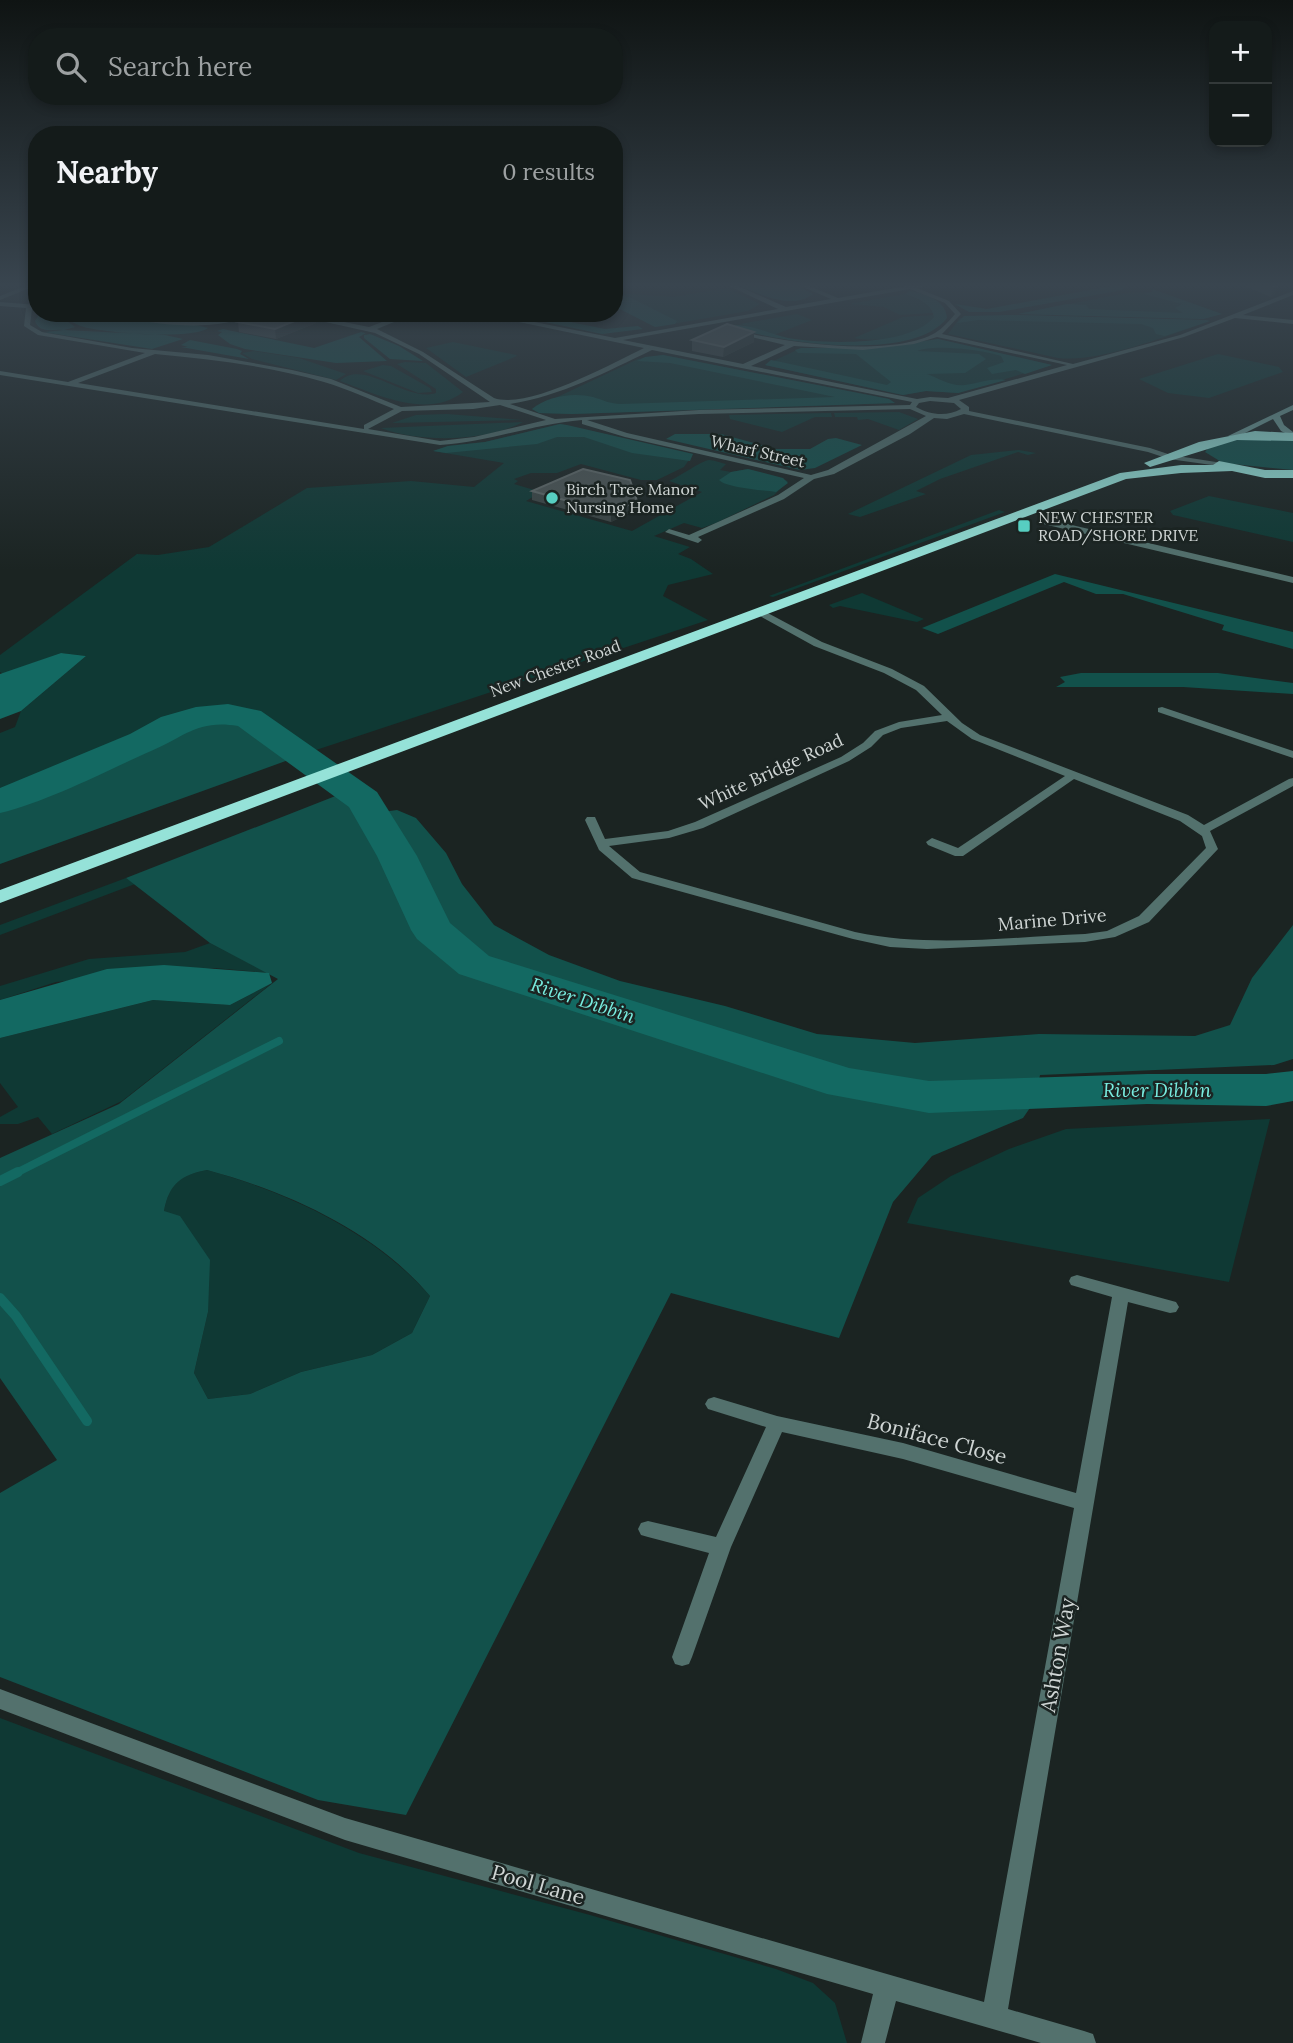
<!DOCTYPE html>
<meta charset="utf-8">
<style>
:root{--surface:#141b1a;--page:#1d2423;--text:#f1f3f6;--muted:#9da1a2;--line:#333939}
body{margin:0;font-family:Lora,serif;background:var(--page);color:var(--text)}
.controls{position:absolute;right:21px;top:21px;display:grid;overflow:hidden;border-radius:14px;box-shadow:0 4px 10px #0003}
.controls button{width:63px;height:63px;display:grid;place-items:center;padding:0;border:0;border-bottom:2px solid var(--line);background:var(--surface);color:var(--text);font:35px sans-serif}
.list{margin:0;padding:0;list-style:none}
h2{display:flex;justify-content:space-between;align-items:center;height:91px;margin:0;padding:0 28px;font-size:30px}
h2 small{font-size:23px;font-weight:400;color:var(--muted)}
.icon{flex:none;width:38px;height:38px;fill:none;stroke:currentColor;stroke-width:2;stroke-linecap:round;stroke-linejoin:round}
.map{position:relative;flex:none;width:1293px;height:2043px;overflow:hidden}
.search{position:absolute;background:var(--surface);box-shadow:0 4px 10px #0003;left:28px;top:28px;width:595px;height:77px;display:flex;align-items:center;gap:18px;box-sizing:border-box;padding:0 24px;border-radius:28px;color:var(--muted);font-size:26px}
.panel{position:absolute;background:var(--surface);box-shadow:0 4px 10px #0003;left:28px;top:126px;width:595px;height:196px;border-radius:28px}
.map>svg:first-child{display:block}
</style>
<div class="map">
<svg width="1293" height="2043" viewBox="0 0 1293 2043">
<rect width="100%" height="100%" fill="#1b2422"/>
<!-- green -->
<path fill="#0f3934" d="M726,288L760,304L748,311L655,327L614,306V293L674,297Z
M1152,289L1222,314L1203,319L1018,314L1127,293L1152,292Z
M905,294L926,303L933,313L900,315L884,307L850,304Z
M797,314L812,320L774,335L740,324Z
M935,315C924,337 876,343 854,338L903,317Z
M1012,315L1206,320L1210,321C1169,335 1100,363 1058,358L948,334L960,318Z
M938,339L1052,365L958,393L926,391L903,395L765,365L801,348H877Z
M453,342L516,355L517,356L466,377L426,348Z
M254,351L299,358L346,374L336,380L252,359L242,353Z
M1218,354L1279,367L1283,372L1209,398L1168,393L1139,379Z
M663,355L889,399L895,403L572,414L539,413L532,409L638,359Z
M405,362L426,363L463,392C427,420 376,394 340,381C364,358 406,403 436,393V389L397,364Z
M383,365L391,366L430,388L432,392L418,393L363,371Z
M899,412L918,419L899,430L868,419L858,420L857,417H835L834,413Z
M831,413L832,417H815L782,432L730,419L729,415Z
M447,414L522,420L392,423L416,415Z
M523,422C486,442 420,443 381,428Z
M560,424L693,454L684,467L657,480H641L581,464L557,473H531L514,479L518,481L514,484L534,490L536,495L526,501L632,531L702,492L669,481C677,478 703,460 709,460C714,460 721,463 726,464L720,470L731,472L748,469L788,481L774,495L716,523L702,528L684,523L654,536L690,547L678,554L691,559L713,574L668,585L663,596L708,620L310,752L257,715L244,712L199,711L163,722L135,739L0,794V733L15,727L21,711L86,656L61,653L3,674L0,672V655L137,554L158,555L209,547L307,488L411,481L474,487L504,463L433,451L448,446L485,442Z
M1019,450L1036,453L1028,455L1018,452L940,479L916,491L926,494L860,517L848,514L971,455Z
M1209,496L1293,513V542L1173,515L1170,511Z
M999,510L1005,512L773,597L769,596Z
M862,593L924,619L917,622L840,606L833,608L829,605Z
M126,878L135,884L0,935V925Z
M210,943L269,973L214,968L56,982L0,1000V986L89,959L185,952Z
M272,983L122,1101L52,1134L38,1117L18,1124H0V1117L18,1107L0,1083V1038L153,1000L230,1005Z
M1270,1119L1229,1282L907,1223L918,1198L951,1176L1009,1149L1066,1129Z
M207,1170C289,1193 373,1231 430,1296L412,1333L372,1355L301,1372L250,1394L208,1399L194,1373L208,1312L164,1211C169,1184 180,1175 207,1170Z
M0,1718L359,1853L590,1915L776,1969L813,1983L835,2003L847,2043H0Z"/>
<!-- forest -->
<path fill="#12514b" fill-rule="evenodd" d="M735,284H794L813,294C791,311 758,293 735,284Z
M1122,284L1137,285L1124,287L1123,290L999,312H969L955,304L987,309Z
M1152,289L1222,314L1203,319L1018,314L1067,304L1086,305L1089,309L1183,313L1175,308L1182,304L1144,294L1152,292Z
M910,291C925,294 946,300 947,318C913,363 776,343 730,326C749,322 768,334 788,338C823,344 910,347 934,317C931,303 919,299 905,294Z
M614,296L629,297L677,321L675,324L655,327L614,306Z
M40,313L62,317L75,327L64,330L165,335L183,339L152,349L49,333L45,332L63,330C51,329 40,334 35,321Z
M55,313L197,325L208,328C192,340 106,333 84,327C73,324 65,317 55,313Z
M531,314L605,329L638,326L643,329L602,334L521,317Z
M1012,315L1206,320L1210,321L1165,336L1156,334L1153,328L1141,324L978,320L957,323L964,316Z
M223,329L314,348L361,332L366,333L359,337L387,361L336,363L245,349L230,344L218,335L222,332L217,331Z
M370,334L399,346L423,361L390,359L364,338V335Z
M938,339L1052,365L1025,374L1016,370L992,374L987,368L1004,362L1001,356C983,350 934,344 917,351L979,354L986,359L965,373L927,374C938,378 952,387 965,385C980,383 990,378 1006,380L958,393L926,391L903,395L765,365L771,360L781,362L887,385L891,382L856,354L798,353L795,350L801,348H877Z
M190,340L237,349L242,351L240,354L249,359L181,347H188L181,345Z
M663,355L889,399L895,403L572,414L539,413L532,409C547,396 574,392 593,397C603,400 610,404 621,404L835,397L670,363L637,361L645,357Z
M560,424L567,425L693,454L690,461L632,453L584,437H557L537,444L446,453L433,451L448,446L485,442Z
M675,434H721L776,449H810L828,439L836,438L862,445L815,468L800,470L666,439Z
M1237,439L1293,440V470L1223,463L1205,452L1209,447Z
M748,469L783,478L788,483L776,492C762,490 727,488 719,480L731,472Z
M1055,574L1293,632V649L1222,630L1224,625L1123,594H1096L1064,582L938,634L922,628Z
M1081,673H1218L1293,683V694L1183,687H1056L1065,682L1060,677Z
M206,721L234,722L294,758L0,864V811Z
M338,795L360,815L397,810L416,818L446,853L462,884L494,925L549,955L620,981L725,1006L817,1034L915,1043L1039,1034L1195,1036L1230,1025L1252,978L1293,925V1059L1274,1065L1040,1075L1034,1102L1023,1118L932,1156L893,1202L839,1338L671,1293L406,1815L318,1800L0,1677V1493L57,1460L0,1378V1158L119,1104L278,979L210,943L126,878ZM207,1170C288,1192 375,1231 430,1296L412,1333L372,1355L301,1372L250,1394L208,1399L194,1373L208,1312L210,1260L180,1216L164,1211C169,1184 181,1175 207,1170Z"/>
<!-- water -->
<path fill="#136962" d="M61,653L86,656L21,711L0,719V674Z
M164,965L269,973L272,983L230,1005L153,1000L0,1038V1000L107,969Z"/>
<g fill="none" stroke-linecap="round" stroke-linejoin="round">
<!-- stream-far1 -->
<path stroke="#136962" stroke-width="8" d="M14,1174L279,1041"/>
<!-- stream -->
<path stroke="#136962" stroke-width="10" d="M0,1181L18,1172
M0,1298L16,1316L87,1421"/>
<!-- river -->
<path fill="#136962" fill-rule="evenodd" d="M228,704L261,711L377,792L417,856L450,923L489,956L849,1068L929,1081L1147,1074H1266L1293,1071V1101L1266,1106L1147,1104L929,1113L827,1094L459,974L417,939L411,930L377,856L349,807L238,726C198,719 184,737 151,751C106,771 47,802 0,813V788L130,734L161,717L196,707Z"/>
<!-- street -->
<path fill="#53716d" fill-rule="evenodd" d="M30,284L37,285L0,300V296Z
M725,284H733L786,307L831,299L796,284H804L838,298L918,284H931L917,288L949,301L961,314L942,334L1073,364L1180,335L1293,291V295L1243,315L1293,320V324L1235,318L1184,337L959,400L969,407V411L1150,448L1171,455L1216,462H1219V466L1169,459L1148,452L964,414L947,419L934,418L910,434L834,474L814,479L784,499L698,537L702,540L698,543L665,532L669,529L689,535L778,495L804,478L625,437L582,424V420C534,424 488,442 440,445L0,375V371L68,382L145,353L38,335L24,326L26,308L0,306V302L37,305V309H32L30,325L42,332L132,348L208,355L292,370L331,379L401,407L490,402L419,354L375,333L285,313H299L369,327L406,313H416L377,329L423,352L494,398C528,410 611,364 644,348L475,313H489L615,338L778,309ZM910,289L945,303L955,314C949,321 943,328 935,333C891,358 783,343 736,330L734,333L785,345L743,364L623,340ZM937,337L1067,365L948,398L930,397L917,399L751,366L794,346L863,350L914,344ZM652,350L912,402L910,405L699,410L555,419L510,404C561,396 606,372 652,350ZM155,354C211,359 269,366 324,382C348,389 371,400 394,409L364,425V429L78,383ZM930,401L954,403L961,409C947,417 930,415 916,407L919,403ZM500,405L546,420L474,437L440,441L368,429L402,411L473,409ZM910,409L926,416L828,470L811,475L627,433L587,420L699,414Z
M94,313L195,321L256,313C217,332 167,325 126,319C115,318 103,317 94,313Z
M1042,518L1293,577V583L1039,523L1038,521Z
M758,611H764L822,642L892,669L924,686L962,723L980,735L1188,815L1204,825L1289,779L1293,778V786L1210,831L1218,849L1149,922L1115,937L1085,942L927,949L890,947L853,939L632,878L599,850L585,820L587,817H595L605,839L668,831L695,822L841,757L863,743L875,731L899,722L942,715L916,690L884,673L814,646L758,615ZM947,721L972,739L1065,776L958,848L932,838L926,842L928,845L955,856H963L1074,779L1180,821L1202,836L1206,848L1139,916L1107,931L1085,934C1009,937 930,948 855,932L640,872L609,846L669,838L703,828L849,761L871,747L883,735L901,728Z
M1162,707L1293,751V758L1158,712V708Z
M1077,1275L1176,1302L1179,1307L1176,1312L1170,1313L1128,1302L1008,2009L1084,2031L1093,2034L1096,2043H1041L896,2001L885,2043H861L873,1994L345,1840L0,1709V1689L345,1818L984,2002L1074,1508L903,1459L782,1432L731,1547L692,1657L689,1664L682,1666L675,1664L672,1657L709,1553L648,1537L641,1535L638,1529L641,1523L648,1521L716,1537L766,1427L708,1409L705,1404L708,1399L714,1397L777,1416L903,1443L1076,1493L1112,1297L1071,1285L1069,1281L1071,1277Z"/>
<!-- secondary -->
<path fill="#6e9e98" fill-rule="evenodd" d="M1293,405V410L1280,416L1284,425L1293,432V437L1281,431L1273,419L1235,438L1228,436Z"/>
<!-- highway -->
<path fill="#95e2d8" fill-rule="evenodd" d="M1255,431L1293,433V441L1237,440L1150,467L1144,463L1199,442Z
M1219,461L1265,470H1293V478H1265L1232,471L1181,473L1126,479L0,903V890L1120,473L1181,465H1213Z"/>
</g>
<!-- wall -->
<path fill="#3c4645" d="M1239,284H1276L1275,295L1271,297Z
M315,313L316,323L276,339L239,332L238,322Z
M754,332V342L723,357L692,351V340Z
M532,491L637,501V509L611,522L532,500Z"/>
<!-- shaded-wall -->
<path fill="#283230" d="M1277,286L1275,295L1271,297L1273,287Z
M315,313L316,323L276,339L275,329Z
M754,332V342L723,357L724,347Z
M637,501V509L611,522V513Z"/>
<!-- building -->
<path fill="#4c5554" stroke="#606968" stroke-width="2" d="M1264,284H1276L1277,286L1273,287Z
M259,313H314L275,329L238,322Z
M727,324L754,332L724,347L692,340Z
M583,469L630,480L637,501L611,513L532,491Z"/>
<!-- sky -->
<linearGradient id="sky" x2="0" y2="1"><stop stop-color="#0f1413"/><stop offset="0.5" stop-color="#39454f"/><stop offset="1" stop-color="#39454f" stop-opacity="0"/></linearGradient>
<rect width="1293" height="570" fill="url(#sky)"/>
<!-- markers -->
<g fill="#57cec1" stroke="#1b2422" stroke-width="2.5">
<circle cx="552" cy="498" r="7"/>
<rect x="1017" y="519" width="14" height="14" rx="3.5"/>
</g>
<g text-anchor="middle" stroke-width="5" stroke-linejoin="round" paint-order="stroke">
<!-- far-street labels -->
<g font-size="16" fill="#cfd5d4" stroke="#1b2422">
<text transform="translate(758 451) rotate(13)" y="6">Wharf Street</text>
<text transform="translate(555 668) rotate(-20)" y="6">New Chester Road</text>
</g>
<!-- far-poi labels -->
<g font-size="16" fill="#cfd5d4" stroke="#1b2422" text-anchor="start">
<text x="566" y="495">Birch Tree Manor<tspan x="566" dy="18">Nursing Home</tspan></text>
<text x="1038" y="523">NEW CHESTER<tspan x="1038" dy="18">ROAD/SHORE DRIVE</tspan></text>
</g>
<!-- street labels -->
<g font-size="18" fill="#cfd5d4" stroke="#1b2422">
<text transform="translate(771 772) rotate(-25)" y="6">White Bridge Road</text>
<text transform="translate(1052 920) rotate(-5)" y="6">Marine Drive</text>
</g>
<!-- water labels -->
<g font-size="19" font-style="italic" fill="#78ecdf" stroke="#1b2422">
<text transform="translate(583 1000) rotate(18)" y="7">River Dibbin</text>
<text x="1157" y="1097">River Dibbin</text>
</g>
<!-- near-street labels -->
<g font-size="21" fill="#cfd5d4" stroke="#1b2422">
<text transform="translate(937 1439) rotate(15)" y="7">Boniface Close</text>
<text transform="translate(1058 1655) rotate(-80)" y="7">Ashton Way</text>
<text transform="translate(538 1885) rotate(16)" y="7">Pool Lane</text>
</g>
</g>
</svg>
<div class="controls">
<button>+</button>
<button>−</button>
</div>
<div class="search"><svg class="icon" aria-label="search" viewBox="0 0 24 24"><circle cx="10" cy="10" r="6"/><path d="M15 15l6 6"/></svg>Search here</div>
<section class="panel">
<h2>Nearby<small>0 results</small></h2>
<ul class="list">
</ul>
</section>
</div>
